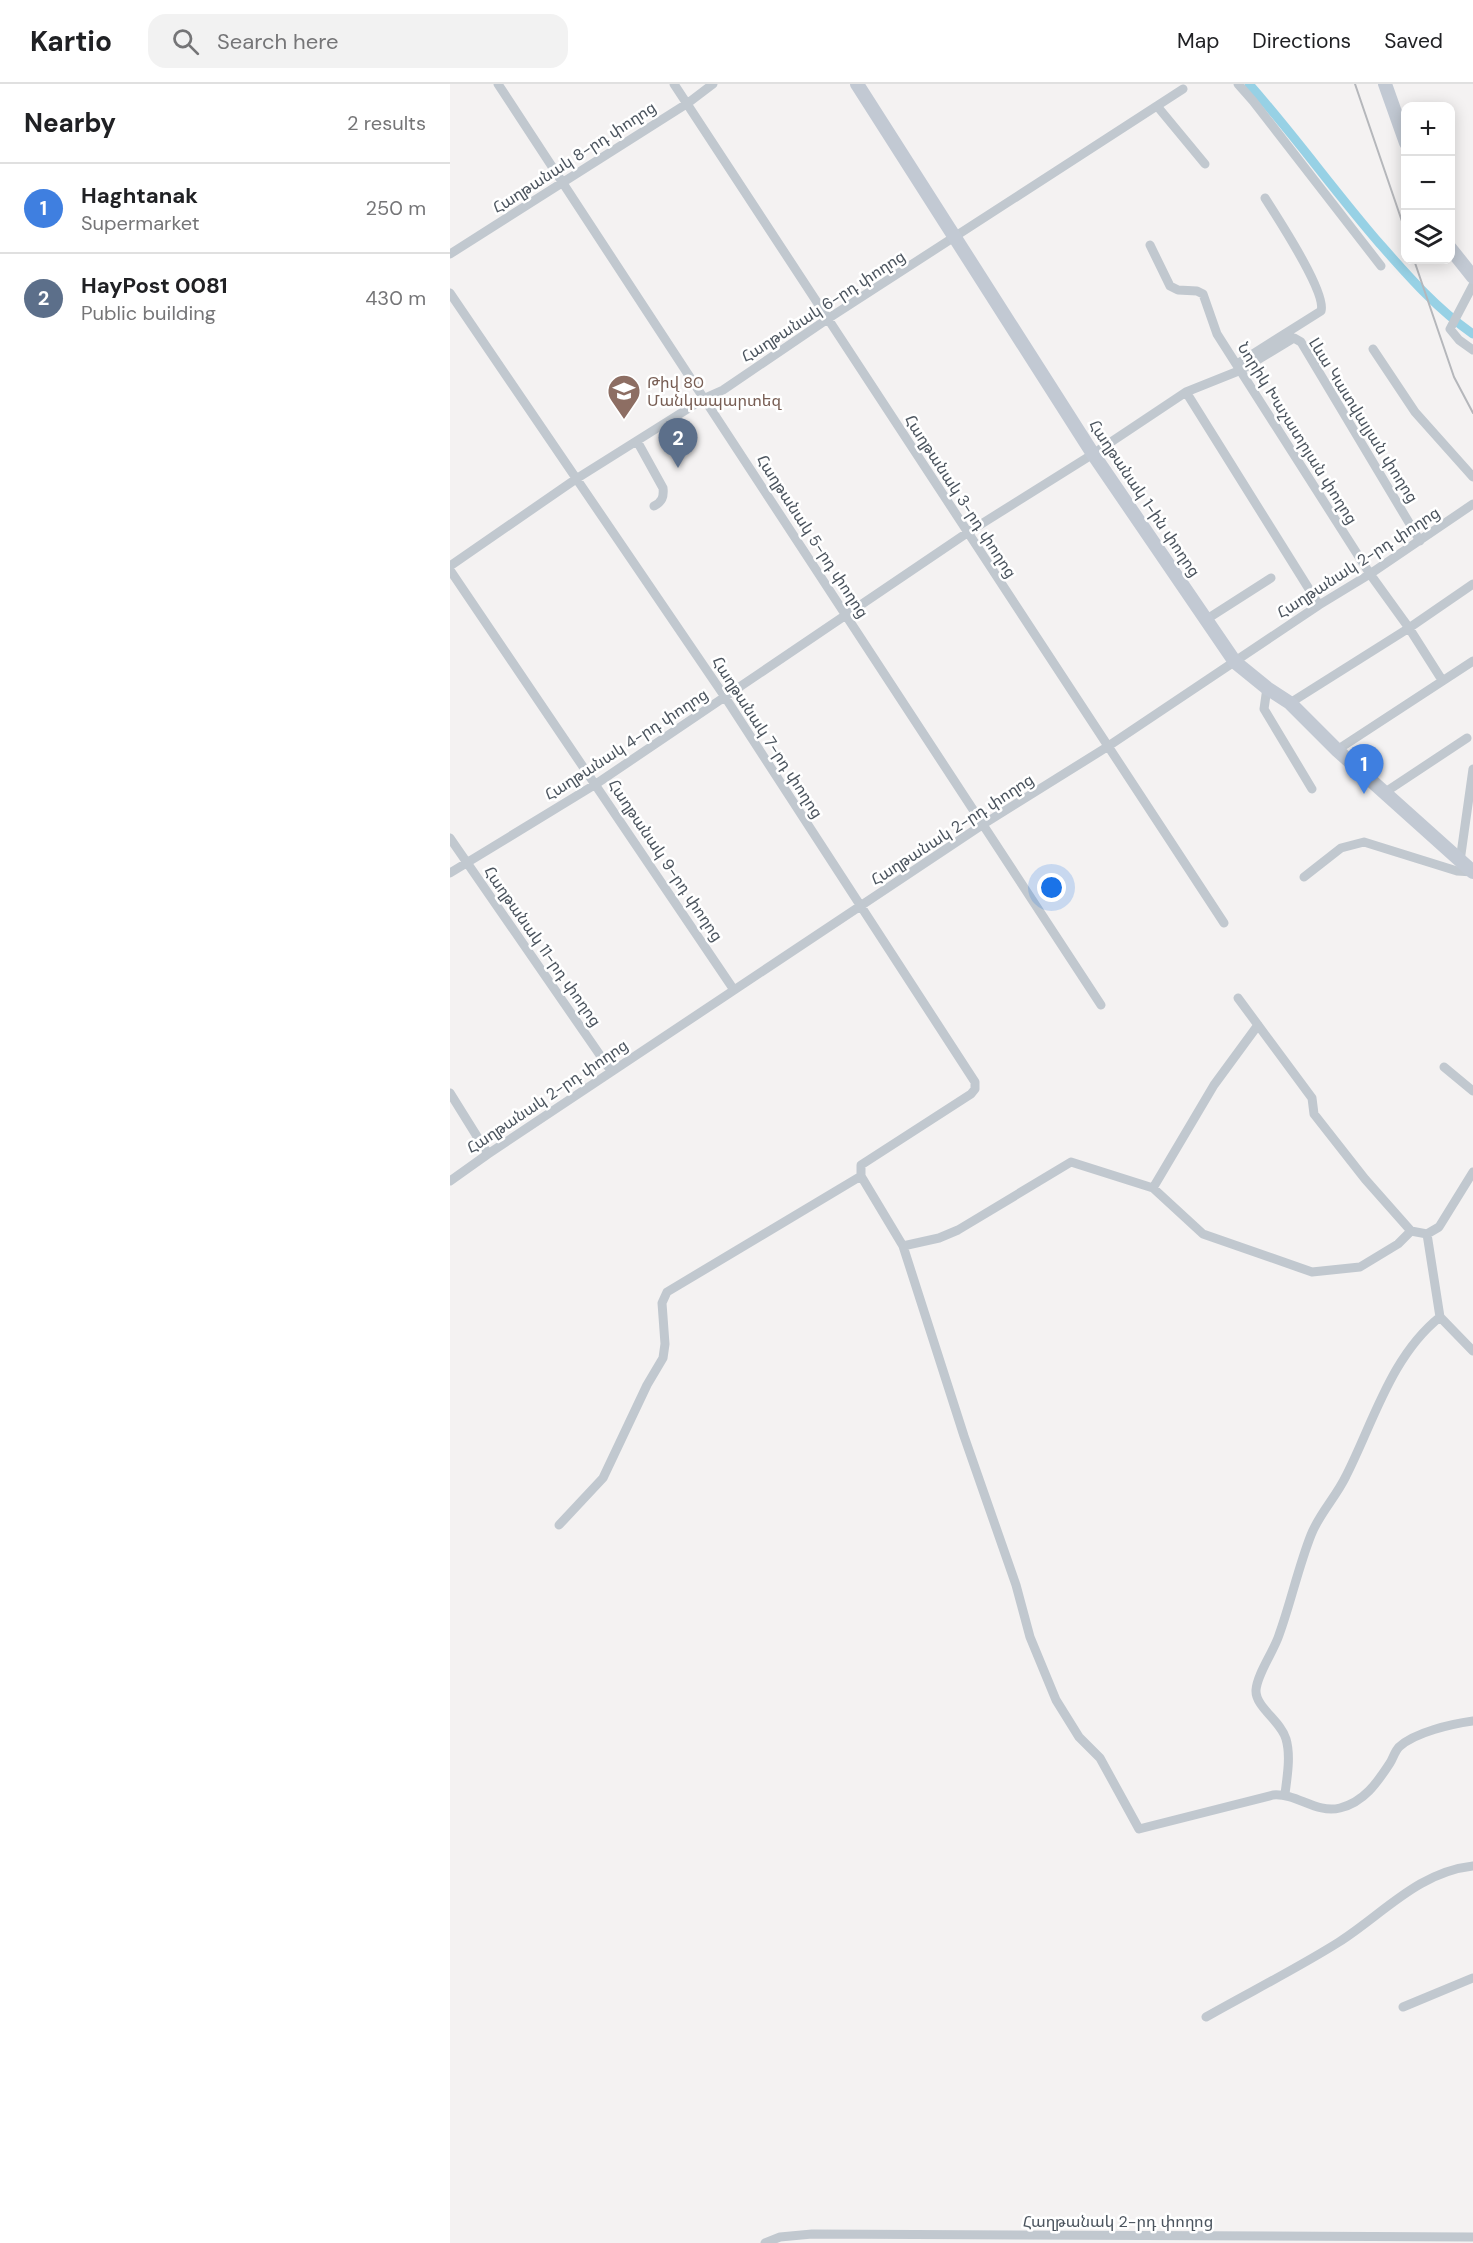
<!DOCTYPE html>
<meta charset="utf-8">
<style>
:root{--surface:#fff;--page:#f2f2f2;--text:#202124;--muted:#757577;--line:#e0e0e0;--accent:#2563eb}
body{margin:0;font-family:"DM Sans","Noto Sans Armenian",sans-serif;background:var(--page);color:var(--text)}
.controls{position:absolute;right:18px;top:18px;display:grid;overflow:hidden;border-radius:12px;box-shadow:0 3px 15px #0003}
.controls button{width:54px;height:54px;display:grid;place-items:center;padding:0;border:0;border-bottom:2px solid var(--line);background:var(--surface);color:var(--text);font:30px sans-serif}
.you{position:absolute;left:602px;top:804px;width:21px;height:21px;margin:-15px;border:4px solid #fff;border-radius:50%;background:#1a73e8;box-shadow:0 0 0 9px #1a73e833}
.badge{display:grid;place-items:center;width:39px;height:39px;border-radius:50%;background:var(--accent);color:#fff;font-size:20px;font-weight:700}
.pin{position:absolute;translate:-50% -50px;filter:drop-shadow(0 2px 3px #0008)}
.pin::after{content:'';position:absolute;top:32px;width:21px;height:18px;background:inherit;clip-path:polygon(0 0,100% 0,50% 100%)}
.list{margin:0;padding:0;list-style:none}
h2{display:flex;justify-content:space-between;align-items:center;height:78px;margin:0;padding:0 24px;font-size:26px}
h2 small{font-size:20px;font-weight:400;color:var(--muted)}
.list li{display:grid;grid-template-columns:39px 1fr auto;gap:18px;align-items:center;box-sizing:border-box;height:90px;padding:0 24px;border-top:2px solid var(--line)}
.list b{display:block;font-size:22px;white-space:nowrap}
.list p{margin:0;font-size:20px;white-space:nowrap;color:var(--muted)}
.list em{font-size:20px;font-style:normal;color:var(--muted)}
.icon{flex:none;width:33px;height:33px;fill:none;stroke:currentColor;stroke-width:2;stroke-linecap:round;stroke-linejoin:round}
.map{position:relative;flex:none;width:1023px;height:2159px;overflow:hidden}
header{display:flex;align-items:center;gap:36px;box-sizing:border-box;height:84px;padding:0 30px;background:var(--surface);border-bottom:2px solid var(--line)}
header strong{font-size:28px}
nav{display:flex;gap:33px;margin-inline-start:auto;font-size:21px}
.search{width:420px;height:54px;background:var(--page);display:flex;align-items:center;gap:15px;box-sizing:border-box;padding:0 21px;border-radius:18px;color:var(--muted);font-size:22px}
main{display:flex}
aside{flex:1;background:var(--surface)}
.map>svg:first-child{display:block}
</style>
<header>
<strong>Kartio</strong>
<div class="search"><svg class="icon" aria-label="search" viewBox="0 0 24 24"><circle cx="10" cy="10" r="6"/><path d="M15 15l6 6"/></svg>Search here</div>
<nav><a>Map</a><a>Directions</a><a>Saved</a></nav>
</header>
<main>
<aside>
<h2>Nearby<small>2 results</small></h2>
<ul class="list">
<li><span class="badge" style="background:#3f7fe0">1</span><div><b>Haghtanak</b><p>Supermarket</p></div><em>250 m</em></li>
<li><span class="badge" style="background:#5c6f8a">2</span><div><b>HayPost 0081</b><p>Public building</p></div><em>430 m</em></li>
</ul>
</aside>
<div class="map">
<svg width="1023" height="2159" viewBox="0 0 1023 2159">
<rect width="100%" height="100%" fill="#f4f2f2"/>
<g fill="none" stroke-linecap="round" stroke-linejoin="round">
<!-- canal -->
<path stroke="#97d1e5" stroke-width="9" d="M799,0C845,52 885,108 930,160C959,193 987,225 1023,250"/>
<!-- street -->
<path stroke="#c1c8cf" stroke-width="9" d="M48,0L651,921
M224,0L774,839
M788,0L803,17L931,182
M707,22L755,80
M700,161L720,202L728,206L747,207L753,210L767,250L920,490L959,544L992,596
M0,170L238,19L263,0
M1023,201L1000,245L1009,256L1023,266
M0,209L275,613L525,998V1005L521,1010L411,1081V1092L453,1162L514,1352L566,1501L580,1553L606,1616L629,1653L650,1674L689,1745L823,1711C847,1709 866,1730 890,1724C914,1718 927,1699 940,1679C943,1674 945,1667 949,1663C965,1648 1002,1640 1023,1637
M923,265L965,328L1023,393
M787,280L871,227C877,209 827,133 815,114
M736,308L869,521
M187,357L213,404C214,413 212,418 204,422
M0,482L126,395L255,314L273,306L379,234L733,5
M0,486L284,906
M757,535L821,494
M817,604L814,625L862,705
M840,619L959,544L1023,500
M887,666L1023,577
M934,709L1017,654
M0,754L161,987
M1010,777L1023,685
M0,789L146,700L517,449L643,370L736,308L791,286L844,254L851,258L970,457
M854,793L891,764L914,758L1007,787L1023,788
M788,914L862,1014L864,1030L915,1095L961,1147L977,1150L989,1143L1023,1088
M994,983L1023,1007
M0,1009L38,1070
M0,1097L38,1070L532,741L657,663L869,521L920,490L1023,420
M703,1104L764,1001L808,941
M977,1150L990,1233L1023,1267
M453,1162L489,1154L508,1146L621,1078L703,1104L753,1150L862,1188L910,1183L948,1160L961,1147
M109,1441L153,1394L197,1301L213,1274L215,1260L212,1219L217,1208L411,1092
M835,1710C837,1693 841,1672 836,1655C831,1637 805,1623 806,1606C807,1590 824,1567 829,1551C841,1518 848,1484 861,1451C869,1430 886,1413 896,1392C923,1339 941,1272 990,1233
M953,1923L1023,1894
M756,1933C800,1908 846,1885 889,1858C933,1830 968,1788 1023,1782
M315,2159L330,2153L362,2150L1023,2153"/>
<!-- secondary -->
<path stroke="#c2c9d3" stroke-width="14" d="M407,0L643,370L785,578L817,604L840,619L887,666L1023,788
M935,0L956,59
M1000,164L1023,193"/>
<!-- rail -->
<path stroke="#b5b7bb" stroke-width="2" d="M905,0L956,149
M964,176L1004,293L1023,329"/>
</g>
<!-- icons -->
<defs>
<symbol id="school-pin" viewBox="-11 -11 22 30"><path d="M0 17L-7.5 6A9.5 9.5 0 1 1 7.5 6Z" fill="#8d6e63" stroke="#fff"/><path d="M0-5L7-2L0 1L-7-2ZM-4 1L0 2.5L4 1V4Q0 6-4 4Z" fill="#fff"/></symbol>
</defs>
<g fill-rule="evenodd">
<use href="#school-pin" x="155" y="288" width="38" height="52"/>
</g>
<g text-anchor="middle" stroke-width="5" stroke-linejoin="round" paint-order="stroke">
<!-- street labels -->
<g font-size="16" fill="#4b545e" stroke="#fff">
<text transform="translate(124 73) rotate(-33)" y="6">Հաղթանակ 8-րդ փողոց</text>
<text transform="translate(373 222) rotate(-33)" y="6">Հաղթանակ 6-րդ փողոց</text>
<text transform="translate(914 336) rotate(58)" y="6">Լևա Կատվալյան փողոց</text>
<text transform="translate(848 349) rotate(58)" y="6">Նորիկ Խաչատրյան փողոց</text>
<text transform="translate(511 412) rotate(57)" y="6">Հաղթանակ 3-րդ փողոց</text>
<text transform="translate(695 414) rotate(56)" y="6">Հաղթանակ 1-ին փողոց</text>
<text transform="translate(363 452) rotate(57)" y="6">Հաղթանակ 5-րդ փողոց</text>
<text transform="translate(908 478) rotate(-33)" y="6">Հաղթանակ 2-րդ փողոց</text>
<text transform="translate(318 653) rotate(57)" y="6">Հաղթանակ 7-րդ փողոց</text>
<text transform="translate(176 660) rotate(-33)" y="6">Հաղթանակ 4-րդ փողոց</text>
<text transform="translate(502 745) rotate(-33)" y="6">Հաղթանակ 2-րդ փողոց</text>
<text transform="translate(216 776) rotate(56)" y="6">Հաղթանակ 9-րդ փողոց</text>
<text transform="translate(93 862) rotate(55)" y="6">Հաղթանակ 11-րդ փողոց</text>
<text transform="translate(97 1012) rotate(-34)" y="6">Հաղթանակ 2-րդ փողոց</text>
<text x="668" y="2143">Հաղթանակ 2-րդ փողոց</text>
</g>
<!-- education labels -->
<g font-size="16" fill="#785e54" stroke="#fff" text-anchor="start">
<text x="197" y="304">Թիվ 80<tspan x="197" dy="18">Մանկապարտեզ</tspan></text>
</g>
</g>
</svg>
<div class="controls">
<button>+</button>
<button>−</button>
<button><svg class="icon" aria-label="layers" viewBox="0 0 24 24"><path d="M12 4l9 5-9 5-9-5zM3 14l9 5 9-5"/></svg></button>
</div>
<div class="you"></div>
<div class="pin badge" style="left:914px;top:710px;background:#3f7fe0">1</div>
<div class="pin badge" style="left:228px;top:384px;background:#5c6f8a">2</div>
</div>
</main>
